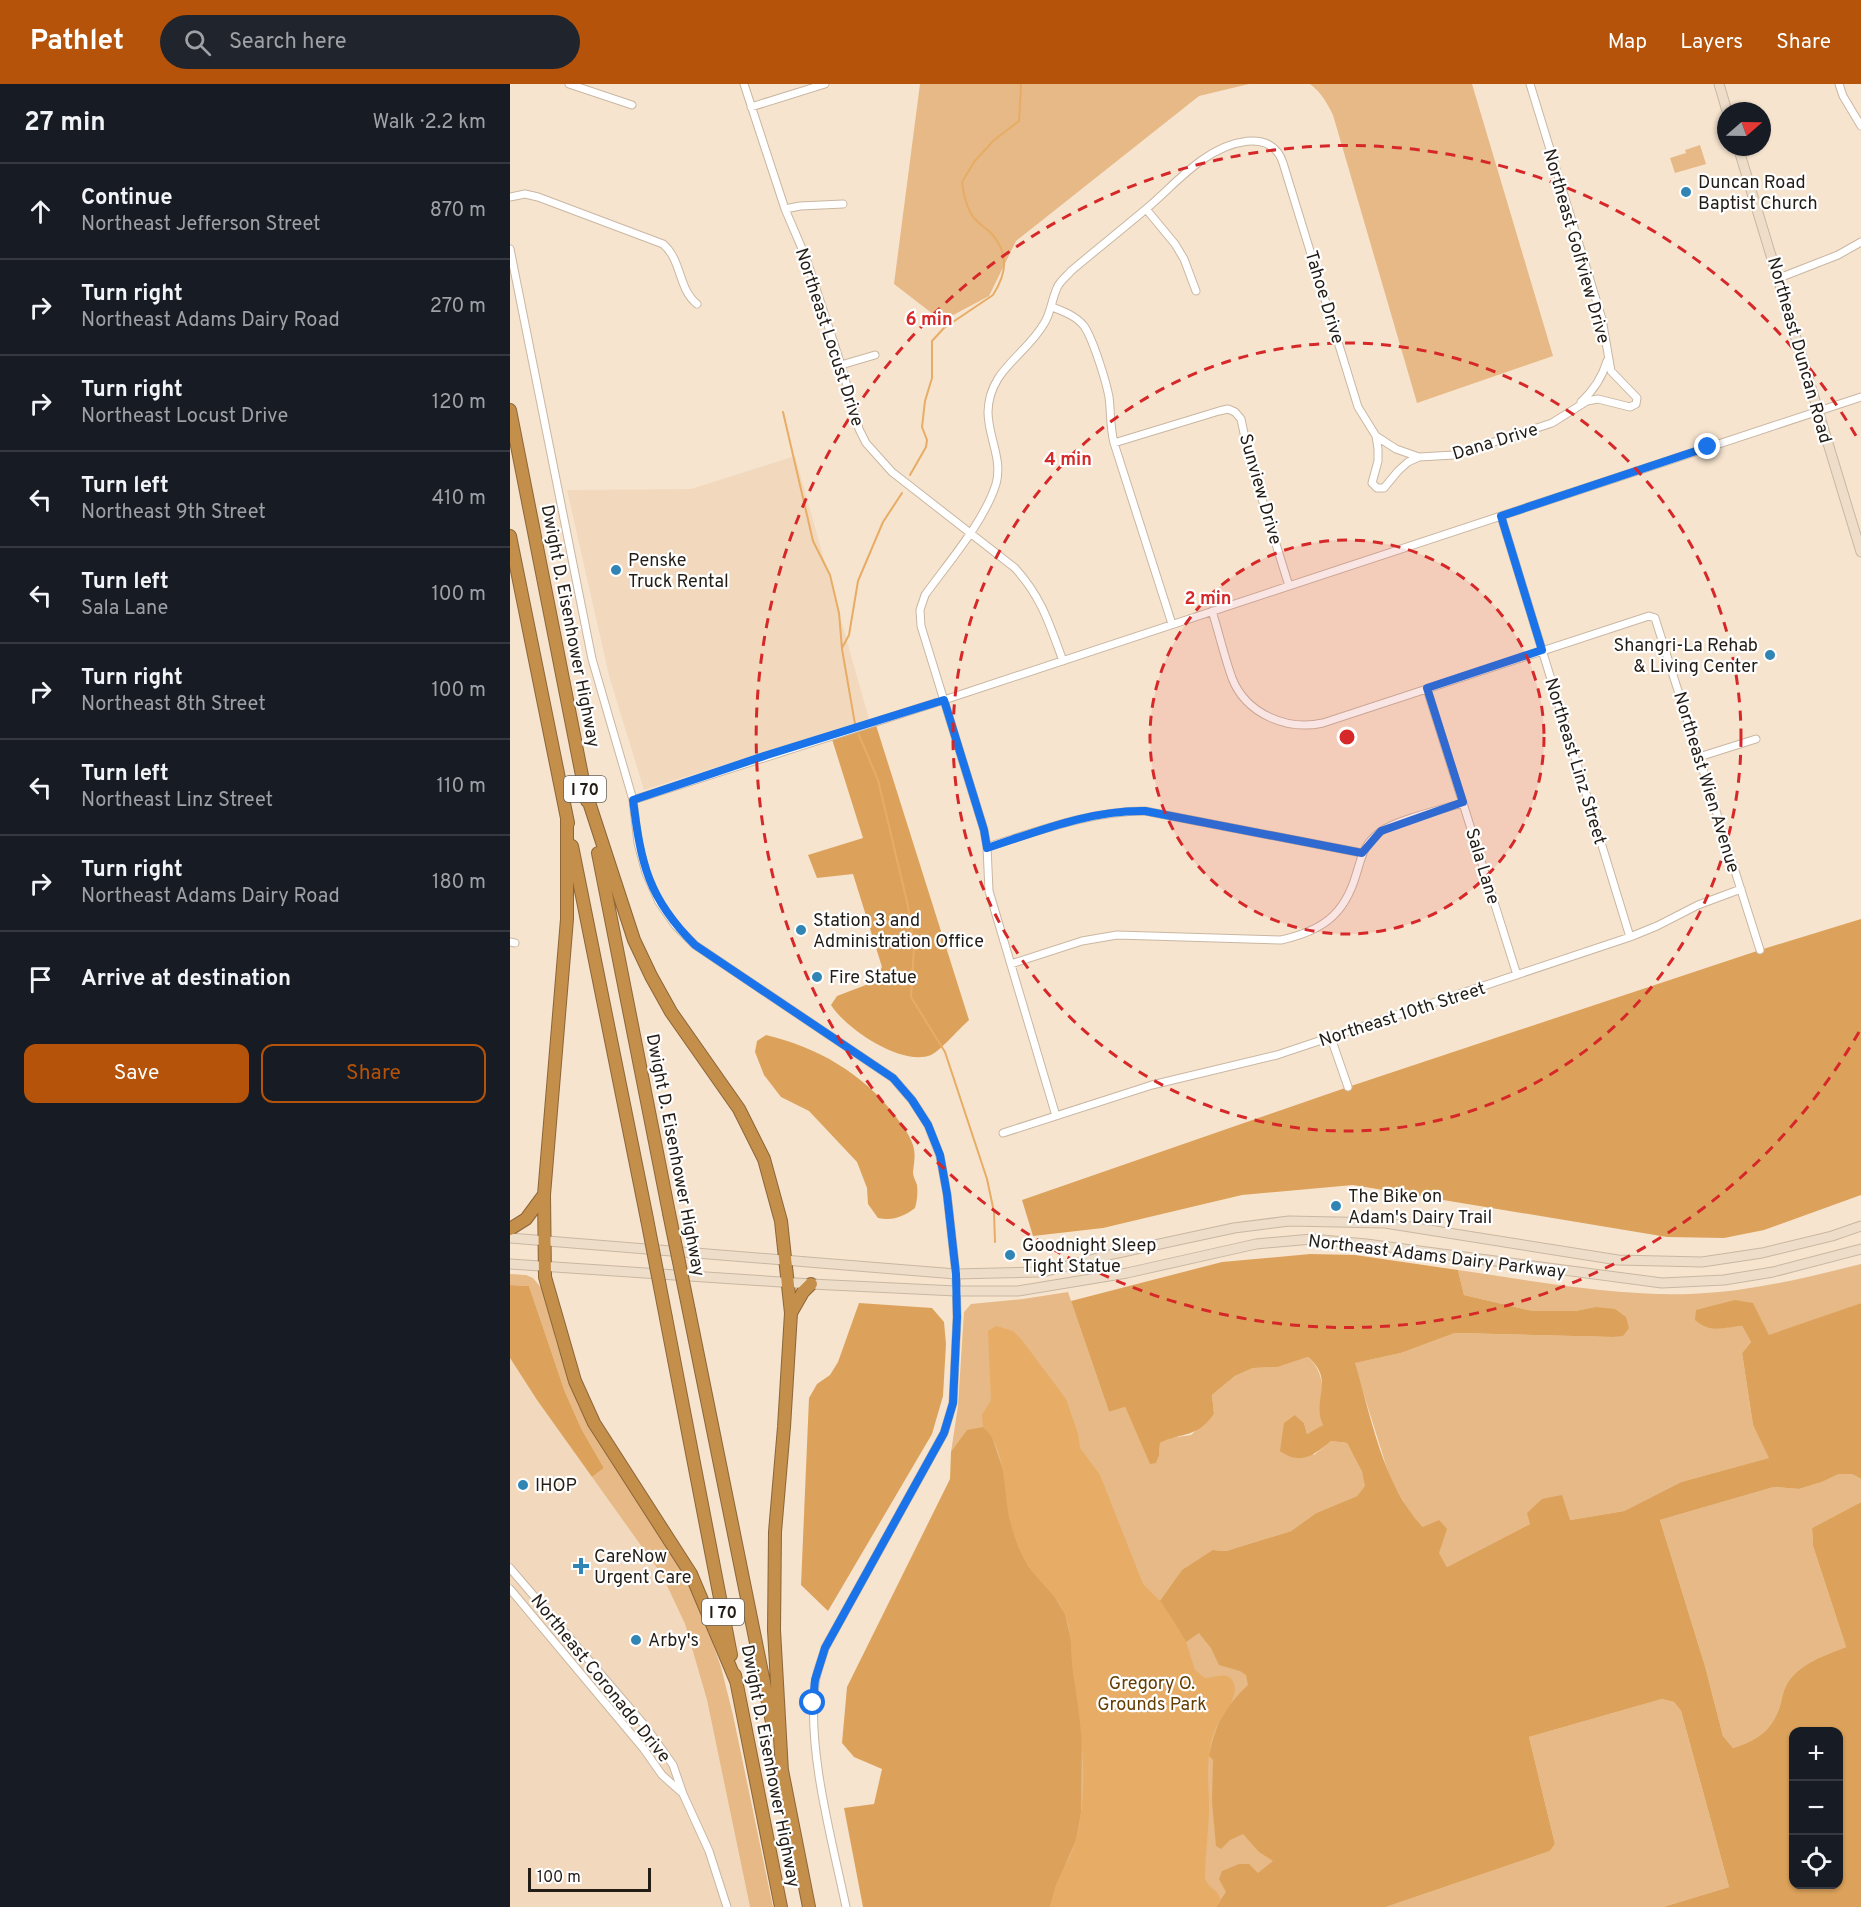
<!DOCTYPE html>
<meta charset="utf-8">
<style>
:root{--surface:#171b24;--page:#20242c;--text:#f1f3f6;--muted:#9ea1a6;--line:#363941;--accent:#b45309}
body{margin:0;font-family:Overpass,sans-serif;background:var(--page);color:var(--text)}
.controls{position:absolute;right:18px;bottom:18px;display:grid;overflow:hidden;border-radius:12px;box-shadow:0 2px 4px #0004}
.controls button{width:54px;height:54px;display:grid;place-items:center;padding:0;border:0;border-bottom:2px solid var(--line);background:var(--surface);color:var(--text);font:30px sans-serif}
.compass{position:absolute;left:1207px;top:18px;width:54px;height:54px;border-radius:50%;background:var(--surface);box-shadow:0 2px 4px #0004;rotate:70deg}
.scale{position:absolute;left:18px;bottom:15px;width:123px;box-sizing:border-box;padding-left:6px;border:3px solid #241d16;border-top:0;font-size:16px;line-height:21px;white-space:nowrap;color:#241d16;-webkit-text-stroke:4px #fff;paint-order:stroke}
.stop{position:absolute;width:18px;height:18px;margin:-14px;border:4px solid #1a73e8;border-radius:50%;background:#fff}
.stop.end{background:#1a73e8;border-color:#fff;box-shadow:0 2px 6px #0008}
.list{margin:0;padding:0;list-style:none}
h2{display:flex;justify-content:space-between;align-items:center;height:78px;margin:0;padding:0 24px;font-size:26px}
h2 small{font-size:20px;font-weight:400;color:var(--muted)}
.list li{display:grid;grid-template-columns:39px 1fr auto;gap:18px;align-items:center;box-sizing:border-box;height:96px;padding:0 24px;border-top:2px solid var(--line)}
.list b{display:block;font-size:22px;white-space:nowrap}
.list p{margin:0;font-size:20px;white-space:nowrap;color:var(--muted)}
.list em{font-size:20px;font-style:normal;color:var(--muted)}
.actions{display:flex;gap:12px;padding:18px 24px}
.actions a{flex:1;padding:14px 0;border:2px solid var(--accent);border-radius:12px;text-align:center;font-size:21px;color:var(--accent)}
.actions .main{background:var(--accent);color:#fff}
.icon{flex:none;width:33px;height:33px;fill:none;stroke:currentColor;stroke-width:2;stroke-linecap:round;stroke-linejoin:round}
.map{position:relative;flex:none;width:1351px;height:1823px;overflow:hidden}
header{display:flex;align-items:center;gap:36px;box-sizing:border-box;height:84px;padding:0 30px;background:var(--accent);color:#fff}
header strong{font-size:28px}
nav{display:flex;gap:33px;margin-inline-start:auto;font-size:21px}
.search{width:420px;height:54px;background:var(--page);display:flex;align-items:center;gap:15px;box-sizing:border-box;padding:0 21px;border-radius:33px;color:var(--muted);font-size:22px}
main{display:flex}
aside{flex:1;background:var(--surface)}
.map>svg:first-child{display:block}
</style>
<header>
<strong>Pathlet</strong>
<div class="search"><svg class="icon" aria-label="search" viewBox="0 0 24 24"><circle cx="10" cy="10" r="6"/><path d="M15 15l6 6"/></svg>Search here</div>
<nav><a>Map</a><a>Layers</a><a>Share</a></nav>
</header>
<main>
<aside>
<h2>27 min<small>Walk · 2.2 km</small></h2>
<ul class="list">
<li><svg class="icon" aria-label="ahead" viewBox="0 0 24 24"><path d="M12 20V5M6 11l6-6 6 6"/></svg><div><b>Continue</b><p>Northeast Jefferson Street</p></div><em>870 m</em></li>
<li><svg class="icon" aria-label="right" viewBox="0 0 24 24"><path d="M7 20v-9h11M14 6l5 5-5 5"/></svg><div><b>Turn right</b><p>Northeast Adams Dairy Road</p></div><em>270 m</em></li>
<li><svg class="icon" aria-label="right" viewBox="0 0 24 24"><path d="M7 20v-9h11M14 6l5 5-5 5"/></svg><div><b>Turn right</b><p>Northeast Locust Drive</p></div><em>120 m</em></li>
<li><svg class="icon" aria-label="left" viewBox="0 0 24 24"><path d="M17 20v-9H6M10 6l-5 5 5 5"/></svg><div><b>Turn left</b><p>Northeast 9th Street</p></div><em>410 m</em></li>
<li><svg class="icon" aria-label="left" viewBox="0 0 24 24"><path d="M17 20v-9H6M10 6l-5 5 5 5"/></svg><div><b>Turn left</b><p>Sala Lane</p></div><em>100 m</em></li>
<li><svg class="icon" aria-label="right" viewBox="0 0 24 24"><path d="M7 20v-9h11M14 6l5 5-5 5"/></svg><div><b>Turn right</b><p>Northeast 8th Street</p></div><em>100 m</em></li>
<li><svg class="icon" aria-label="left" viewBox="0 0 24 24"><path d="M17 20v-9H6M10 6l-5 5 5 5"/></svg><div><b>Turn left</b><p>Northeast Linz Street</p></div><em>110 m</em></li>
<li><svg class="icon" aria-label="right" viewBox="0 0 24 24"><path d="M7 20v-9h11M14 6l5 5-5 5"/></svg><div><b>Turn right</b><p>Northeast Adams Dairy Road</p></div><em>180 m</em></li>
<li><svg class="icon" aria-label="arrive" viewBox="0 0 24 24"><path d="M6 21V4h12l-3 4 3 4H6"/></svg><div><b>Arrive at destination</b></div></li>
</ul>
<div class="actions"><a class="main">Save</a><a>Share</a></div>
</aside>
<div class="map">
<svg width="1351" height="1823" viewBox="0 0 1351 1823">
<rect width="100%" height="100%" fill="#f7e4cf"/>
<!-- built -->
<path fill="#f2d9be" d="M285,372L359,635L134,706L99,592L57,406L181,405Z
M0,1274L27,1316L152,1491L175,1540L197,1616L240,1823H0Z"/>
<!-- green -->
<path fill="#e6b986" d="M410,0H739L689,12L506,157L479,212L432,237L384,200Z
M800,0H962L1043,272L907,319L823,31C817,19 811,8 800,0Z
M1190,61L1196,80L1165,89L1160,74L1176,69L1175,66Z
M1351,1180V1219L1258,1252L1251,1235L1222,1243L1232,1242L1241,1258L1232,1269L1243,1341L1260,1374L1171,1398L1114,1427L1060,1436L1020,1440L937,1483L913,1443L900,1429L880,1394L844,1279L891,1269L945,1249L1102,1253L1085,1223L1065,1227H1023L954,1211L948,1186C1025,1197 1103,1212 1180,1210C1239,1208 1295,1194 1351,1180Z
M0,1190L16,1191L23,1194L34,1207L46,1257L68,1321L82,1347L155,1457L178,1498L193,1532L211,1583L223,1631L263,1823H240L197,1616L175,1540L152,1491L82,1393L94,1384L72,1346L55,1308L19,1202L0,1201Z
M558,1208L599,1328L615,1323L640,1379L646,1378L649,1372L650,1359L661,1354L681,1351L704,1330L702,1311L725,1292L743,1284L768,1283L798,1273C818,1291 812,1317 814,1341L797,1350L794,1339L785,1331L804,1371L821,1357L837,1359L852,1388L856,1402L847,1412L806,1429L781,1447L716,1467L703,1466L787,1580L772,1671V1823H526L441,1368L448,1322L454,1228L461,1220L513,1215Z
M1329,1390H1342L1351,1395V1418L1302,1444L1303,1462L1336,1563C1316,1571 1289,1579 1277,1600C1273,1606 1272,1615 1270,1622C1261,1648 1247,1656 1223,1664L1213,1652L1195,1582L1150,1436L1264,1403L1289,1405L1312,1398Z
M1152,1615L1164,1618L1171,1627L1219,1803L1153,1823H876L1040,1767L1045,1760L1019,1653Z"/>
<!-- forest -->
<path fill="#dca25b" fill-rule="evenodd" d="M365,638L459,936C450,944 430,967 421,971C392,983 335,944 321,921L327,912L361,899L372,883L343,790L307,794L298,771L353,754L321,652Z
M1351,835V1111L1254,1146L1214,1154L1157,1153L843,1101L732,1111L593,1144L523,1152L512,1116L838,1003L1250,866Z
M256,951C307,963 352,989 384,1030C391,1040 399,1049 403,1061C406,1070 404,1079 403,1088C403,1093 406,1097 407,1101C408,1109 407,1117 405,1124C393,1133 383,1137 368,1134L358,1120L357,1104L347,1078L299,1027L271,1013L254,991L245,968L247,957Z
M800,1170L845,1171L948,1186L954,1211L1023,1227H1065L1085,1223L1105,1225L1116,1233L1119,1244L1113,1252L1102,1253L945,1249L891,1269L845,1279C861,1332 873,1402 913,1443L929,1436L937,1445L929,1469L937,1483L1020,1440L1017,1429L1032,1415L1052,1411L1060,1436L1114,1427L1171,1398L1259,1374L1243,1341L1232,1269L1241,1258L1232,1242C1213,1243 1201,1250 1185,1236L1186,1226L1225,1216L1243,1219L1259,1251L1351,1219V1395L1342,1390H1329L1312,1398L1289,1405L1264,1403L1150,1436L1195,1582L1213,1652L1223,1664C1247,1656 1261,1648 1270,1622C1272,1615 1273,1606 1277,1600C1289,1579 1316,1571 1336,1563L1303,1462L1302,1444L1351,1418V1823H1153L1219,1803L1171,1627L1164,1618L1152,1615L1019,1653L1045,1760L1040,1767L876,1823H706L716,1808L709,1795L712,1787L729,1780H739L748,1789L763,1777L749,1768L733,1750L720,1756L711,1765L706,1762L702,1718L703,1676L699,1672C706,1639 714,1624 738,1601L736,1591L730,1587L709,1581L701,1564L689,1549L676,1558L650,1517L672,1486L703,1466L716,1467L781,1447L806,1429L847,1412L855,1402L852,1388L837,1359L821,1357C804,1371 791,1382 770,1367L774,1339L785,1331L794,1339L797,1350L813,1341C801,1315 826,1297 798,1273L768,1283L743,1284L725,1292L702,1311L704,1330C685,1355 675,1347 650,1359L649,1372L646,1379L640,1380L615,1323L599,1328L561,1217L712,1178ZM1284,1648H1328V1800H1284Z
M0,1201L19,1202L55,1308L72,1346L94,1384L82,1393L27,1316L0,1274Z
M349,1219L422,1224L434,1238L436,1260L433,1312L422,1350L318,1527L291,1501L299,1314L307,1300L320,1291L328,1278Z
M473,1343L481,1350L495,1392L500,1436L518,1482L544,1512L555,1530L561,1556L563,1587L572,1643L571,1729L566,1756L546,1802L540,1823H353L334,1724L364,1720L372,1685L344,1673L332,1659L337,1603L440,1395L441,1368L457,1346Z"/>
<!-- water -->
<path fill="#e7ac65" d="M486,1242L503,1247L511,1255L556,1315L568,1350L570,1364L590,1391L633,1500L650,1517L663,1536L676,1558L685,1586L695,1594C704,1594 718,1586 723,1598C731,1613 710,1633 704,1648C696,1671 698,1696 699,1720C699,1745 695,1769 695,1794C698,1805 708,1804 711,1817L706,1823H540C542,1816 543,1808 546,1801C552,1786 562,1772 566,1755C580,1705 571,1639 563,1588C560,1569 563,1549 555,1530C548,1512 530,1499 519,1483C510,1471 504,1452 500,1437C493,1409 497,1363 473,1343L472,1331L481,1316L478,1247Z"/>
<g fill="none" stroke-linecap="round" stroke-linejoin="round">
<!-- stream -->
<path stroke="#e7ac65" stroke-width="2" d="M273,328L303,457L320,491L329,529L332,565L345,640
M400,391L416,363L417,356L412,343L415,317L422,294V257L434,244L483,211C497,189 499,170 482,150C476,144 469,140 464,134C457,125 453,109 452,98L464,78L483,57L509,37L511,0
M332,564L339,551L348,497L373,438L392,409
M349,651L368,696L398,822L404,863L401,913L435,968L477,1095L484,1128L485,1158"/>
<defs>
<path id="street" d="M59,0L122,21
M234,0L275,125L296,174L331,281L349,345L356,359L382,388L505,484C532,514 539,539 553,577
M1329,0L1333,12L1351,42
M241,23L315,0
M0,113L15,110L28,113L153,160C172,176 168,205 187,220
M275,125L290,122L333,120
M636,125L665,160L674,175L686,207
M0,165L82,575L123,716L128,759L136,789L149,818L165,841L185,861L383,994L402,1016L418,1041L430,1072L437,1110L446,1190L447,1234L443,1319L434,1349L315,1564C312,1576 306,1588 305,1600C297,1667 322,1756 336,1823
M1269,194L1328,171L1351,158
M542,223C553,227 566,232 574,242C583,255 596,297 599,313C601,329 600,343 604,359L662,540
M331,281L365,271
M1071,318C1084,306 1092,294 1097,277
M866,352L886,365L909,373
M604,359L709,327L718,325L725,328L731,335L739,373L779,502
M991,432L1120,853
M702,527C709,549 714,572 722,594C736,630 777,647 813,639L1139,532L1145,534
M1145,534L1250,866
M917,605L1007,891
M1189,673L1246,655
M123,716L434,616L1351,313
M477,763C529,747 580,727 635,727L852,769
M0,858L5,859
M501,880L572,857L607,851L771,856C811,847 834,832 846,791C852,772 853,761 870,748C886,736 933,725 953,719
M821,954L838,1003
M546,1032L479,807L477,763L474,746L411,542L410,526L415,511C438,479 474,438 486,400C493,375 478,353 478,328C479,285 516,272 535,238C541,227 542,215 547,204C549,198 557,192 561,187C586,166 611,146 636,125C655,109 672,90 692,76C716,59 761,42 773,79L848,323L866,352L868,365V377L862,399L867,404H874L888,387L898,378L909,373L944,371L1042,339L1077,317L1088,315L1120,323L1126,320L1127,314L1101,287L1092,235L1020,0
M493,1049L642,1001L767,971L1120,853L1147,842L1188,821L1231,805
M0,1484L136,1643L163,1681L173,1710L199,1767L217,1823
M0,1505L133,1664L152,1691L171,1708"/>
<path id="secondary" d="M1209,0L1217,27
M1228,63L1351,468
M0,1154L446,1190L533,1188L603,1170L724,1144L779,1137L875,1139L1108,1176L1192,1178L1252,1169L1322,1152L1351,1142
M0,1180L301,1200L446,1207H508L617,1189L746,1160L802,1155L856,1160L1152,1199L1214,1196L1263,1188L1351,1165"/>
<path id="highway" d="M0,326L77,717
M0,452L58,739
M76,709L124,856L141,892L161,928L229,1025L254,1075L271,1137L281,1229L274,1343L265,1448L264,1546L272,1688
M57,734V835L34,1111L35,1193L65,1297L84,1339L181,1490L226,1597
M62,762L137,1135
M88,769L159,1129
M0,1145L16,1135L33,1112
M179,1227L263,1643
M281,1229L293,1208L301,1200
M156,1234L221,1571
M225,1591L271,1823
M271,1681L299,1823"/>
</defs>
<!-- street casing -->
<use href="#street" stroke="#c9b7a2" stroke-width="9"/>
<!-- secondary casing -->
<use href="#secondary" stroke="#c9b7a2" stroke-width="11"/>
<!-- highway casing -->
<use href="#highway" stroke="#8c6638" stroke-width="14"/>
<!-- street -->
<use href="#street" stroke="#fff" stroke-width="7"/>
<!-- secondary -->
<use href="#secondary" stroke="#edddc9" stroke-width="9"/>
<!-- highway -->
<use href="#highway" stroke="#c48e4b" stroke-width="12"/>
<defs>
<path id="highway-bridge" d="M159,1129L179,1227
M137,1135L156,1234"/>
</defs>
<!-- highway-bridge casing -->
<use href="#highway-bridge" stroke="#8c6638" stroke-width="14" stroke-linecap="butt"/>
<!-- highway-bridge -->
<use href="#highway-bridge" stroke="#c48e4b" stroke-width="12"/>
</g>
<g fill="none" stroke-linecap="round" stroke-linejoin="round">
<!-- route -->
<path stroke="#1a73e8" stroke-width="8" d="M303,1619L305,1596L315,1564L434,1349L443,1319L447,1233L446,1190L437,1110L430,1071L418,1041L402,1016L383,994L185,861C138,814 131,780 123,716L257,671L434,616L474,746L477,764C529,747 580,726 635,727L852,769L871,747L953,718L917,604L1032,566L991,432L1198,363"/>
</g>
<!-- distance rings -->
<circle cx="837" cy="653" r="197" fill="#d62828" fill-opacity=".12"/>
<g fill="none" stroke="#d62828" stroke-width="3" stroke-dasharray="10 8">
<circle cx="837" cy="653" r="197"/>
<circle cx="837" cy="653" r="394"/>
<path d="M1349 948A591 591 0 1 1 1349 357"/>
</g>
<!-- markers -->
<g fill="#3185b5" stroke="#fff" stroke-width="2">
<circle cx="1176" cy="108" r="6"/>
<circle cx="106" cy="486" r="6"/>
<circle cx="1260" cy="571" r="6"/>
<circle cx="291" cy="846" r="6"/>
<circle cx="307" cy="893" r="6"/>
<circle cx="826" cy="1122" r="6"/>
<circle cx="500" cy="1171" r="6"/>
<circle cx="13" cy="1401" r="6"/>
<path d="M68 1473h6v6h6v6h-6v6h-6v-6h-6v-6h6z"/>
<circle cx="126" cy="1556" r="6"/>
</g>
<g text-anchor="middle" stroke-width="4.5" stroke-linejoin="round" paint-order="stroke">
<!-- shield labels -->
<g fill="#fff" stroke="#66615c" stroke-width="1.5">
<rect x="54" y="692" width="42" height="26" rx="4.5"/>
<rect x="192" y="1515" width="42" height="26" rx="4.5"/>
</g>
<g font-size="16" font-weight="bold" fill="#241d16">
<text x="75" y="711">I 70</text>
<text x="213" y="1534">I 70</text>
</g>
<!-- poi labels -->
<g font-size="18" fill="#241d16" stroke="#fff" text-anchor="start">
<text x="1188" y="104">Duncan Road<tspan x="1188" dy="21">Baptist Church</tspan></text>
<text x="118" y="482">Penske<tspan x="118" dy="21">Truck Rental</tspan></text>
<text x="1248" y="567" text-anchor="end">Shangri-La Rehab<tspan x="1248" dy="21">&amp; Living Center</tspan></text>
<text x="303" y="842">Station 3 and<tspan x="303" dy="21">Administration Office</tspan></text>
<text x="319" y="899">Fire Statue</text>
<text x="838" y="1118">The Bike on<tspan x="838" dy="21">Adam's Dairy Trail</tspan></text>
<text x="512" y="1167">Goodnight Sleep<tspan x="512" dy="21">Tight Statue</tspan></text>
<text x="25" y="1407">IHOP</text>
<text x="84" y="1478">CareNow<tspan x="84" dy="21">Urgent Care</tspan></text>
<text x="138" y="1562">Arby's</text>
</g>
<!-- street labels -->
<g font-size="18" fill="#241d16" stroke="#fff">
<text transform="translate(1067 162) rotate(74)" y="6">Northeast Golfview Drive</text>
<text transform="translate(815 213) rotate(73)" y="6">Tahoe Drive</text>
<text transform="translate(320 253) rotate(72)" y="6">Northeast Locust Drive</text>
<text transform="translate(1290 266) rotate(74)" y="6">Northeast Duncan Road</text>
<text transform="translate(985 357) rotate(-17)" y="6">Dana Drive</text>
<text transform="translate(751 405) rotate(74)" y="6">Sunview Drive</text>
<text transform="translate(61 542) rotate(79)" y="6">Dwight D. Eisenhower Highway</text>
<text transform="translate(1066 677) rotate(73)" y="6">Northeast Linz Street</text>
<text transform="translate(1197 698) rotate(73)" y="6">Northeast Wien Avenue</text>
<text transform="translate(973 782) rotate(73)" y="6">Sala Lane</text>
<text transform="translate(892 930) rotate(-18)" y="6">Northeast 10th Street</text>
<text transform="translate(166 1071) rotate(79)" y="6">Dwight D. Eisenhower Highway</text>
<text transform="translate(927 1172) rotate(7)" y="6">Northeast Adams Dairy Parkway</text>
<text transform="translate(91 1594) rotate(51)" y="6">Northeast Coronado Drive</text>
<text transform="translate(261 1682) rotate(79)" y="6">Dwight D. Eisenhower Highway</text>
</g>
<!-- park labels -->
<g font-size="18" fill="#643e03" stroke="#fff">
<text x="642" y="1605">Gregory O.<tspan x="642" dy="21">Grounds Park</tspan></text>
</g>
</g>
<circle cx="837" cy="653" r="9" fill="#d62828" stroke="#fff" stroke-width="3"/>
<g font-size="18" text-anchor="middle" font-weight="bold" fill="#d62828" stroke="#fff" stroke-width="4.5" stroke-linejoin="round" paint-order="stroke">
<text x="419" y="241">6 min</text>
<text x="558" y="381">4 min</text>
<text x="698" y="520">2 min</text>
</g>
</svg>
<div class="controls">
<button>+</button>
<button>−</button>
<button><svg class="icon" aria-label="locate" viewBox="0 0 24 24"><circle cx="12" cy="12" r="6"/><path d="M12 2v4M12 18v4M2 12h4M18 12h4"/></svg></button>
</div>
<svg class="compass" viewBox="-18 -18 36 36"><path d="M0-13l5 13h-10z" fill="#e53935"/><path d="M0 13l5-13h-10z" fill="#9ea1a6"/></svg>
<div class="scale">100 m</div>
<div class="stop" style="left:303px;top:1619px"></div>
<div class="stop end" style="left:1198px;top:363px"></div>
</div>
</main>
